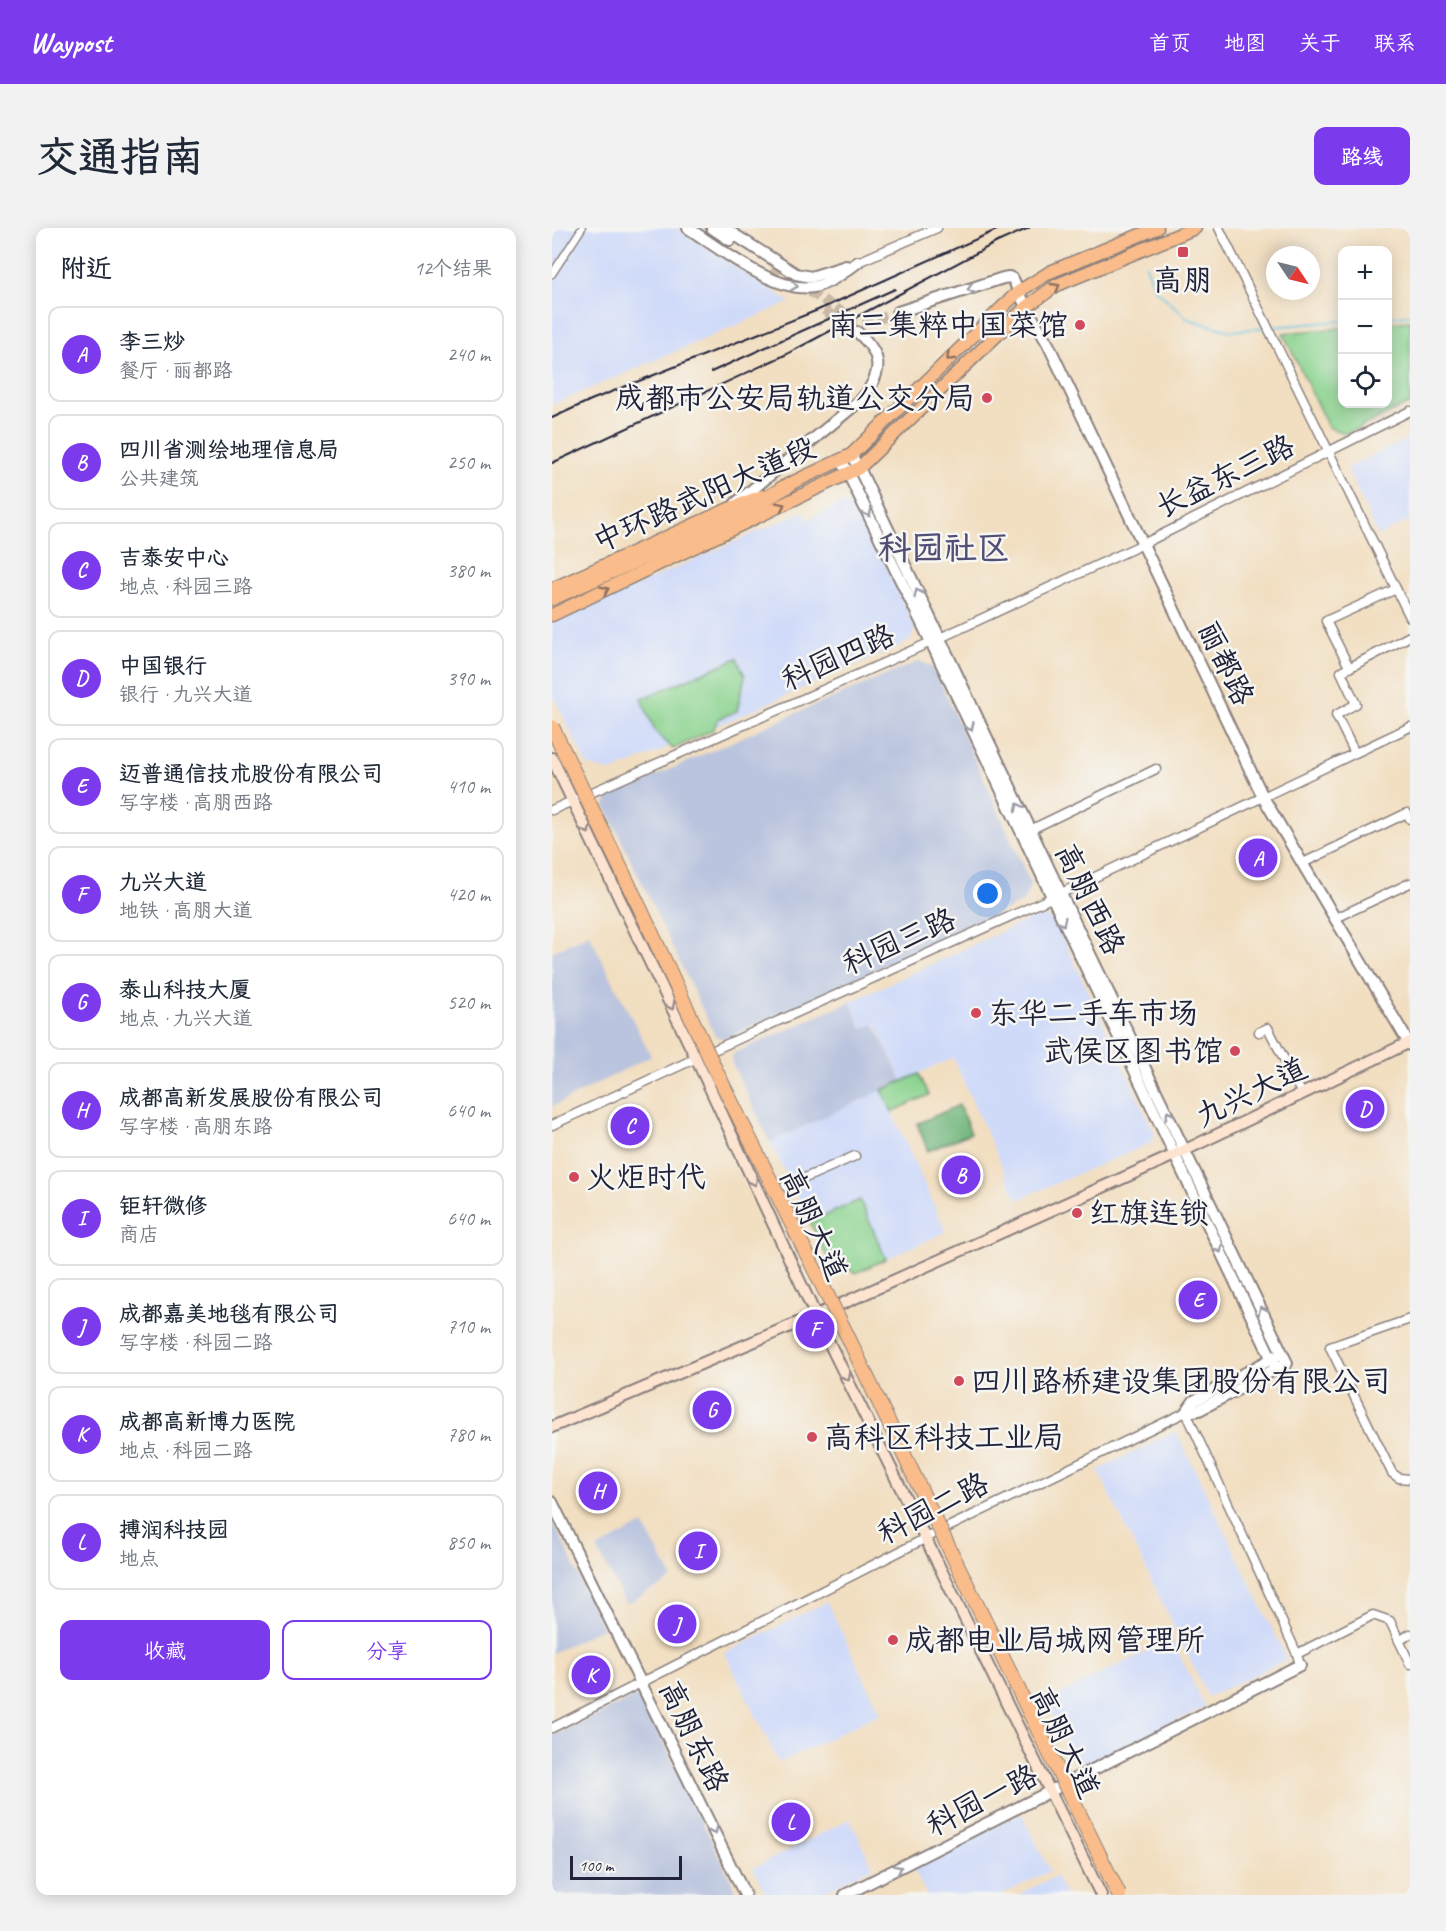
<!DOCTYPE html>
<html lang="zh">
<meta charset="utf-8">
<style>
:root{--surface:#fff;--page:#f2f2f3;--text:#1f2937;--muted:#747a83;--line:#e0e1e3;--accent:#7c3aed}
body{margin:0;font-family:Caveat,"LXGW WenKai TC",sans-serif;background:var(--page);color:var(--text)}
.controls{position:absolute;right:18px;top:18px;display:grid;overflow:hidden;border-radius:12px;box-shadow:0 3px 15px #0003}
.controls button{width:54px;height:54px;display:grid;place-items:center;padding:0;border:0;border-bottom:2px solid var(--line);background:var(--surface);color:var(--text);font:30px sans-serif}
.compass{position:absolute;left:714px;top:18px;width:54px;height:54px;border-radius:50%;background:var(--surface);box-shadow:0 3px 15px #0003;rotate:125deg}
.scale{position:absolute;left:18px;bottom:15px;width:112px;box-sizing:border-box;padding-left:6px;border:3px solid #22223b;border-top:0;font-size:16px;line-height:21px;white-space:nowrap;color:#22223b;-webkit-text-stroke:4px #f6f6f2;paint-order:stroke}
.you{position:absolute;left:436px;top:666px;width:21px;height:21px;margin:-15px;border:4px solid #fff;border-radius:50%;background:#1a73e8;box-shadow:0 0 0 9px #1a73e833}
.badge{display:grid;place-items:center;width:39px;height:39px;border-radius:50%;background:var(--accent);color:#fff;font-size:20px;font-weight:700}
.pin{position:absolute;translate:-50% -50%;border:3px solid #fff;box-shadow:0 2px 6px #0006}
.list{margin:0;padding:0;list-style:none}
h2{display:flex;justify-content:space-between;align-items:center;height:78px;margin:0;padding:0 24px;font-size:26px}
h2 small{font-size:20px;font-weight:400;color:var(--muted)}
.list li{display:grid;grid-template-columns:39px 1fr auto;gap:18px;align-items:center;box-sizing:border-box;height:96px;margin:0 12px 12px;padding:0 12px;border:2px solid var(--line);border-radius:12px}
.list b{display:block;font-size:22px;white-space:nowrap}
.list p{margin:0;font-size:20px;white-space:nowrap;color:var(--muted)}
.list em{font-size:20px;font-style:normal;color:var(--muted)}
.actions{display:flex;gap:12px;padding:18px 24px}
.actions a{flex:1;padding:14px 0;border:2px solid var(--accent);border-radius:12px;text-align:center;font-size:21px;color:var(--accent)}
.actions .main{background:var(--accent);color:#fff}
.icon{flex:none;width:33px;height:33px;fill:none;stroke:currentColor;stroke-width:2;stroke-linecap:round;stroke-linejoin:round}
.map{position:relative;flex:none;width:858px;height:1667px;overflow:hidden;border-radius:12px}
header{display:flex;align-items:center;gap:36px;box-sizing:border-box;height:84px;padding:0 30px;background:var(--accent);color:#fff}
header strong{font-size:28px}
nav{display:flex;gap:33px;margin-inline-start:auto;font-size:21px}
.intro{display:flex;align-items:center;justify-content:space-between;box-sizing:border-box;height:144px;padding:0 36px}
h1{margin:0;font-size:42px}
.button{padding:15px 27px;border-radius:12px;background:var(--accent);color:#fff;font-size:21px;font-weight:700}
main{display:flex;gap:36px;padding:0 36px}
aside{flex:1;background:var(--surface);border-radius:12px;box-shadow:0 3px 15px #0003}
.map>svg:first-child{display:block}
</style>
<header>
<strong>Waypost</strong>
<nav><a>首页</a><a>地图</a><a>关于</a><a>联系</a></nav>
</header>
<div class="intro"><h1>交通指南</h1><a class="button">路线</a></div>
<main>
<aside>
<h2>附近<small>12个结果</small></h2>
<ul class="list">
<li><span class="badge">A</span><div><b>李三炒</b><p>餐厅 · 丽都路</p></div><em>240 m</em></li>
<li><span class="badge">B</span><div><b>四川省测绘地理信息局</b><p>公共建筑</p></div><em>250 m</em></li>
<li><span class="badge">C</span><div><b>吉泰安中心</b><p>地点 · 科园三路</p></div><em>380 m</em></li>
<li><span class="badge">D</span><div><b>中国银行</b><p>银行 · 九兴大道</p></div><em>390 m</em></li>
<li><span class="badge">E</span><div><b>迈普通信技术股份有限公司</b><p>写字楼 · 高朋西路</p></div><em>410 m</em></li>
<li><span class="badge">F</span><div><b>九兴大道</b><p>地铁 · 高朋大道</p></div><em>420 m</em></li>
<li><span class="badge">G</span><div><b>泰山科技大厦</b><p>地点 · 九兴大道</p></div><em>520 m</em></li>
<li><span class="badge">H</span><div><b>成都高新发展股份有限公司</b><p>写字楼 · 高朋东路</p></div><em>640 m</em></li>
<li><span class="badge">I</span><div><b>钜轩微修</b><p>商店</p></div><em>640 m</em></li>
<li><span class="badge">J</span><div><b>成都嘉美地毯有限公司</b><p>写字楼 · 科园二路</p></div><em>710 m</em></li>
<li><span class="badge">K</span><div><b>成都高新博力医院</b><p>地点 · 科园二路</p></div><em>780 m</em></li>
<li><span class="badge">L</span><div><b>搏润科技园</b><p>地点</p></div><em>850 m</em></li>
</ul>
<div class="actions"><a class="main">收藏</a><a>分享</a></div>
</aside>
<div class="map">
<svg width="858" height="1667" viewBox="0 0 858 1667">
<rect width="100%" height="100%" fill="#f6f6f2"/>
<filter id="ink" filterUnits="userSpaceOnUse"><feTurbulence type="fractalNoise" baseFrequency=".0167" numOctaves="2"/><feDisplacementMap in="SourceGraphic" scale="12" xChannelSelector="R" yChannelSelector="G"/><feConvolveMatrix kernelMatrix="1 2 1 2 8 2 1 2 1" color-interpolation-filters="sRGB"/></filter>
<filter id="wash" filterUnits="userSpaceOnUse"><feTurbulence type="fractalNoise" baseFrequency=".008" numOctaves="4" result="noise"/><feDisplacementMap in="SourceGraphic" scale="24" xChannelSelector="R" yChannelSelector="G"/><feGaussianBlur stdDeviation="1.35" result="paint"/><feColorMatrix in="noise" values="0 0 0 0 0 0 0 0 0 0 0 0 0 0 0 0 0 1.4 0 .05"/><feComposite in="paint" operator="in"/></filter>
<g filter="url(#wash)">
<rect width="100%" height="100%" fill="#f2dec0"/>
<!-- built -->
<path fill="#cfdaf9" d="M0,0H125L238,74L0,177Z
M858,210V292L826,308L795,240Z
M290,276L307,280L363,399L358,413L60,544L35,537L0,465V395L252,283L255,291Z
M488,686L503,693L603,906L599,915L465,972L401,830L350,853L323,796L311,801L298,774Z
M330,862L394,1004L334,1031L308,972L258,994L218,914Z
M624,1203L735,1431L656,1469L546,1242Z
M275,1374L329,1485L227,1535L173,1425Z
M620,1411L653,1479L536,1536L521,1529L494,1473Z
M469,1585L498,1643L449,1667H375L361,1640Z
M298,1591L321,1639L265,1667H215L201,1640Z
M504,1648L513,1667H465Z"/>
<!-- industrial -->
<path fill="#bac4de" d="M368,433L382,440L479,656L471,674L173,811L163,808L53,578L56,569L235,489Z
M37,706L99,828L0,879V724Z
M298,774L310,801L322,796L350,853L218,914L179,833L182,825Z
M0,1291L51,1400L0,1425Z
M91,1296L121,1351L74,1376L45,1321Z
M88,1466L186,1667H0V1508Z"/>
<!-- green -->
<path fill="#8bd38f" stroke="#567a65" stroke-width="1.5" d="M858,93V175L794,206L776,199L731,105L790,100V176H836V95Z
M185,430L193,448L185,483L166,491L161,502L121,521L103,503L89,471Z
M367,846L377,867L340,884L330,862Z
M308,972L334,1031L304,1045L278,1035L258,994Z"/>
<!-- forest -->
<path fill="#70b57a" stroke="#496c5a" stroke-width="1.5" d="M407,877L419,905L376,923L365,896Z"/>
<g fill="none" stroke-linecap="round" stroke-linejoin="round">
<!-- stream -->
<path stroke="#60c2df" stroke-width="2" d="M594,37L603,61L636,91L678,103L713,100
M836,89L858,87
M719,99L790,93"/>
</g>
</g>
<g filter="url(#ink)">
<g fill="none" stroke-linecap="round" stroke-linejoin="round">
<!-- tertiary-tunnel -->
<path stroke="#c8b8a5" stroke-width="10" stroke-dasharray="10 5" stroke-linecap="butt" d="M220,40L303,92C318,94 332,91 346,84
M272,82L305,104"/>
<defs>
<path id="pedestrian" d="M0,46L30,0"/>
<path id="minor" d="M667,0L858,389
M306,34L385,0
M797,439L774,393L844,361
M803,525L784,487L804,476L789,444L858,408
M0,582L388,410L591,316L858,183
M478,602L604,541
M751,635L855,585L858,591
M784,690L858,655
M707,804L716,800L750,866
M0,897L153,826L499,670L858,499
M221,964L303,928
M858,1091L778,1119L840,1245L847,1250L858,1251
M847,1413L858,1406
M745,1426L821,1387L838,1393L858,1436
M0,1500L384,1305L634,1184L745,1426L748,1437"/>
<path id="tertiary" d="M136,0C167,20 223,65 261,59C277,56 293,44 306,34
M160,0L178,12
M172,0L244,46L259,49L294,38
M346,84L451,50L457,49L461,51L474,79L496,116L711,569L858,817
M299,227L307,240L509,666L735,1135L647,1182L634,1184
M290,233L379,414L724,1140
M184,275L309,172C331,145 332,127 305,104
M634,1184L642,1173L725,1128
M0,1274L193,1667
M293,1667L748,1437"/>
<path id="secondary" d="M0,530L144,830L263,1086L549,1667
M0,1199L276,1082L627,925L858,814"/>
<path id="primary" d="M229,260L299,227L466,64L498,44L605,0
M0,361L179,280L210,268
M0,387L307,240L474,79L505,57L643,0"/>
<path id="trunk" d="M0,370L189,285L237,257"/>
</defs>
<!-- pedestrian casing -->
<use href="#pedestrian" stroke="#8a807e" stroke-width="9"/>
<!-- minor casing -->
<use href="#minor" stroke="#8a807e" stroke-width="11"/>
<!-- tertiary casing -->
<use href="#tertiary" stroke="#8a807e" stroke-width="14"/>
<!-- secondary casing -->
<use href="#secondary" stroke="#8a807e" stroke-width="14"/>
<!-- primary casing -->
<use href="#primary" stroke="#8a807e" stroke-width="15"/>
<!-- trunk casing -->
<use href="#trunk" stroke="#8a807e" stroke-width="16"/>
<!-- pedestrian -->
<use href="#pedestrian" stroke="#fff" stroke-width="6"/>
<!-- minor -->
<use href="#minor" stroke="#fff" stroke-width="8"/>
<!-- tertiary -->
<use href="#tertiary" stroke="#fff" stroke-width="10"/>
<!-- secondary -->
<use href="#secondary" stroke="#fde4d0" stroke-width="10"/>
<!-- primary -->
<use href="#primary" stroke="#f9bc8a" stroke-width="12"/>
<!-- trunk -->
<use href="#trunk" stroke="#f9bc8a" stroke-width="14"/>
<!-- rail -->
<path stroke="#22223b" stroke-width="2" d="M441,16L477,0
M159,144L343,61
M0,190L39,172L266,82L449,0
M0,235L233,127L447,13"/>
<defs>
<path id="trunk-bridge" d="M0,499L87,678L164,843L295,1107L375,1275L567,1667"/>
</defs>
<!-- trunk-bridge casing -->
<use href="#trunk-bridge" stroke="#8a807e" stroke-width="16" stroke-linecap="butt"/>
<!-- trunk-bridge -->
<use href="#trunk-bridge" stroke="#f9bc8a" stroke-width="14"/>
</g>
<!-- one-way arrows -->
<defs><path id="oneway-chevron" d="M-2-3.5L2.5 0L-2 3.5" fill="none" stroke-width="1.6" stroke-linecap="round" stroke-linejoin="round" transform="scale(1.5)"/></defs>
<g stroke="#9c9ca7">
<use href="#oneway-chevron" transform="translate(242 58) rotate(8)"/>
<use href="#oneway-chevron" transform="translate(419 61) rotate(162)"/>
<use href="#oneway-chevron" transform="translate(316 285) rotate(64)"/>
<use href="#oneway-chevron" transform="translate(366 365) rotate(-115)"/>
<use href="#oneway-chevron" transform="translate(418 499) rotate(65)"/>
<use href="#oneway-chevron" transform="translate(467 579) rotate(-115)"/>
<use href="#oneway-chevron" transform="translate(510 694) rotate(64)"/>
<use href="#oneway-chevron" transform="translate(617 887) rotate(-116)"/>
<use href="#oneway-chevron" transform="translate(667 1021) rotate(64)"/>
<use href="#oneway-chevron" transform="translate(710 1082) rotate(-116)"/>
<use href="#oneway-chevron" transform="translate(162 1603) rotate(64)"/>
<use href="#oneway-chevron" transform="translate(346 1641) rotate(-27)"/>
</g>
<g stroke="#8e6f62">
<use href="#oneway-chevron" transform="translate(504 59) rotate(-30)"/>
<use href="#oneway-chevron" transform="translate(398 129) rotate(136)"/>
<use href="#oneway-chevron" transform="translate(229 278) rotate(-26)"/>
<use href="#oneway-chevron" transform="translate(53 362) rotate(-26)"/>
</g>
<g stroke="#9a8d8d">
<use href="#oneway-chevron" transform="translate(35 602) rotate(64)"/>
<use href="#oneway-chevron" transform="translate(119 778) rotate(64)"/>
<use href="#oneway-chevron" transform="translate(202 954) rotate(65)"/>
<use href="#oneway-chevron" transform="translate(295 1149) rotate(64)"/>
</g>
</g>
<!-- markers -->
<g fill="#d1495b" stroke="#f6f6f2" stroke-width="2">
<rect x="625" y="18" width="12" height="12" rx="3"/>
<circle cx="528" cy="97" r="6"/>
<circle cx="435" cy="170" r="6"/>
<circle cx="424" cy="785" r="6"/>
<circle cx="683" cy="823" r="6"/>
<circle cx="22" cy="949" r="6"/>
<circle cx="525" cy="985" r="6"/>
<circle cx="407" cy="1153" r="6"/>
<circle cx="260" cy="1209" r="6"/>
<circle cx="341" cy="1412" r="6"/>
</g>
<g text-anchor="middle" stroke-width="5" stroke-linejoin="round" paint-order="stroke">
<!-- poi labels -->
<g font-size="30" fill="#22223b" stroke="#f6f6f2" text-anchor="start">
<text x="631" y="62" text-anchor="middle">高朋</text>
<text x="516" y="107" text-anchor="end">南三集粹中国菜馆</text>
<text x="423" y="180" text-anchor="end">成都市公安局轨道公交分局</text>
<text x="436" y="795">东华二手车市场</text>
<text x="671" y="833" text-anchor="end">武侯区图书馆</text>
<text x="34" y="959">火炬时代</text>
<text x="537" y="995">红旗连锁</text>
<text x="419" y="1163">四川路桥建设集团股份有限公司</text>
<text x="272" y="1219">高科区科技工业局</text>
<text x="353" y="1422">成都电业局城网管理所</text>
</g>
<!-- street labels -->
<g font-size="30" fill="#22223b" stroke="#f6f6f2">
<text transform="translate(673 248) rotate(-26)" y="10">长益东三路</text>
<text transform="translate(152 266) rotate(-24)" y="10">中环路武阳大道段</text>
<text transform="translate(286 429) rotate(-24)" y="10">科园四路</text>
<text transform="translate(674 435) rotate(64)" y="10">丽都路</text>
<text transform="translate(538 671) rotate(64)" y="10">高朋西路</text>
<text transform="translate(347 713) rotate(-24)" y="10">科园三路</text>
<text transform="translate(699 864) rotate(-26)" y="10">九兴大道</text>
<text transform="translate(262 996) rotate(65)" y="10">高朋大道</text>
<text transform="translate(381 1280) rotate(-27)" y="10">科园二路</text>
<text transform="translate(142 1508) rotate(64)" y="10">高朋东路</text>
<text transform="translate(513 1514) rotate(64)" y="10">高朋大道</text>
<text transform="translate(430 1572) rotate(-27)" y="10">科园一路</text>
</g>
<!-- quarter labels -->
<g font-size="33" font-weight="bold" fill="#534e76" stroke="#f6f6f2">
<text x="392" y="331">科园社区</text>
</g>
</g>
</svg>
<div class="controls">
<button>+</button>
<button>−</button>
<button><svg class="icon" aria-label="locate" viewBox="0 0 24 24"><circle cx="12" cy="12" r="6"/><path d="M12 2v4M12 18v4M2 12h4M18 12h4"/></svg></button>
</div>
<svg class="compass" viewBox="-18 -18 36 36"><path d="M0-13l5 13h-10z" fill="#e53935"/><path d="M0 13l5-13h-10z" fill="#747a83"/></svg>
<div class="scale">100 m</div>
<div class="you"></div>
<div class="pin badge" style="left:706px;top:630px">A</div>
<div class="pin badge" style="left:409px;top:947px">B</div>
<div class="pin badge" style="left:78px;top:898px">C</div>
<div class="pin badge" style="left:813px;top:881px">D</div>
<div class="pin badge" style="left:646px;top:1072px">E</div>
<div class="pin badge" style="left:263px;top:1101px">F</div>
<div class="pin badge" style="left:160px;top:1182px">G</div>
<div class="pin badge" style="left:46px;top:1263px">H</div>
<div class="pin badge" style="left:146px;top:1323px">I</div>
<div class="pin badge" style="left:125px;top:1396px">J</div>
<div class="pin badge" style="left:39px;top:1447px">K</div>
<div class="pin badge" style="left:239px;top:1594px">L</div>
</div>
</main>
